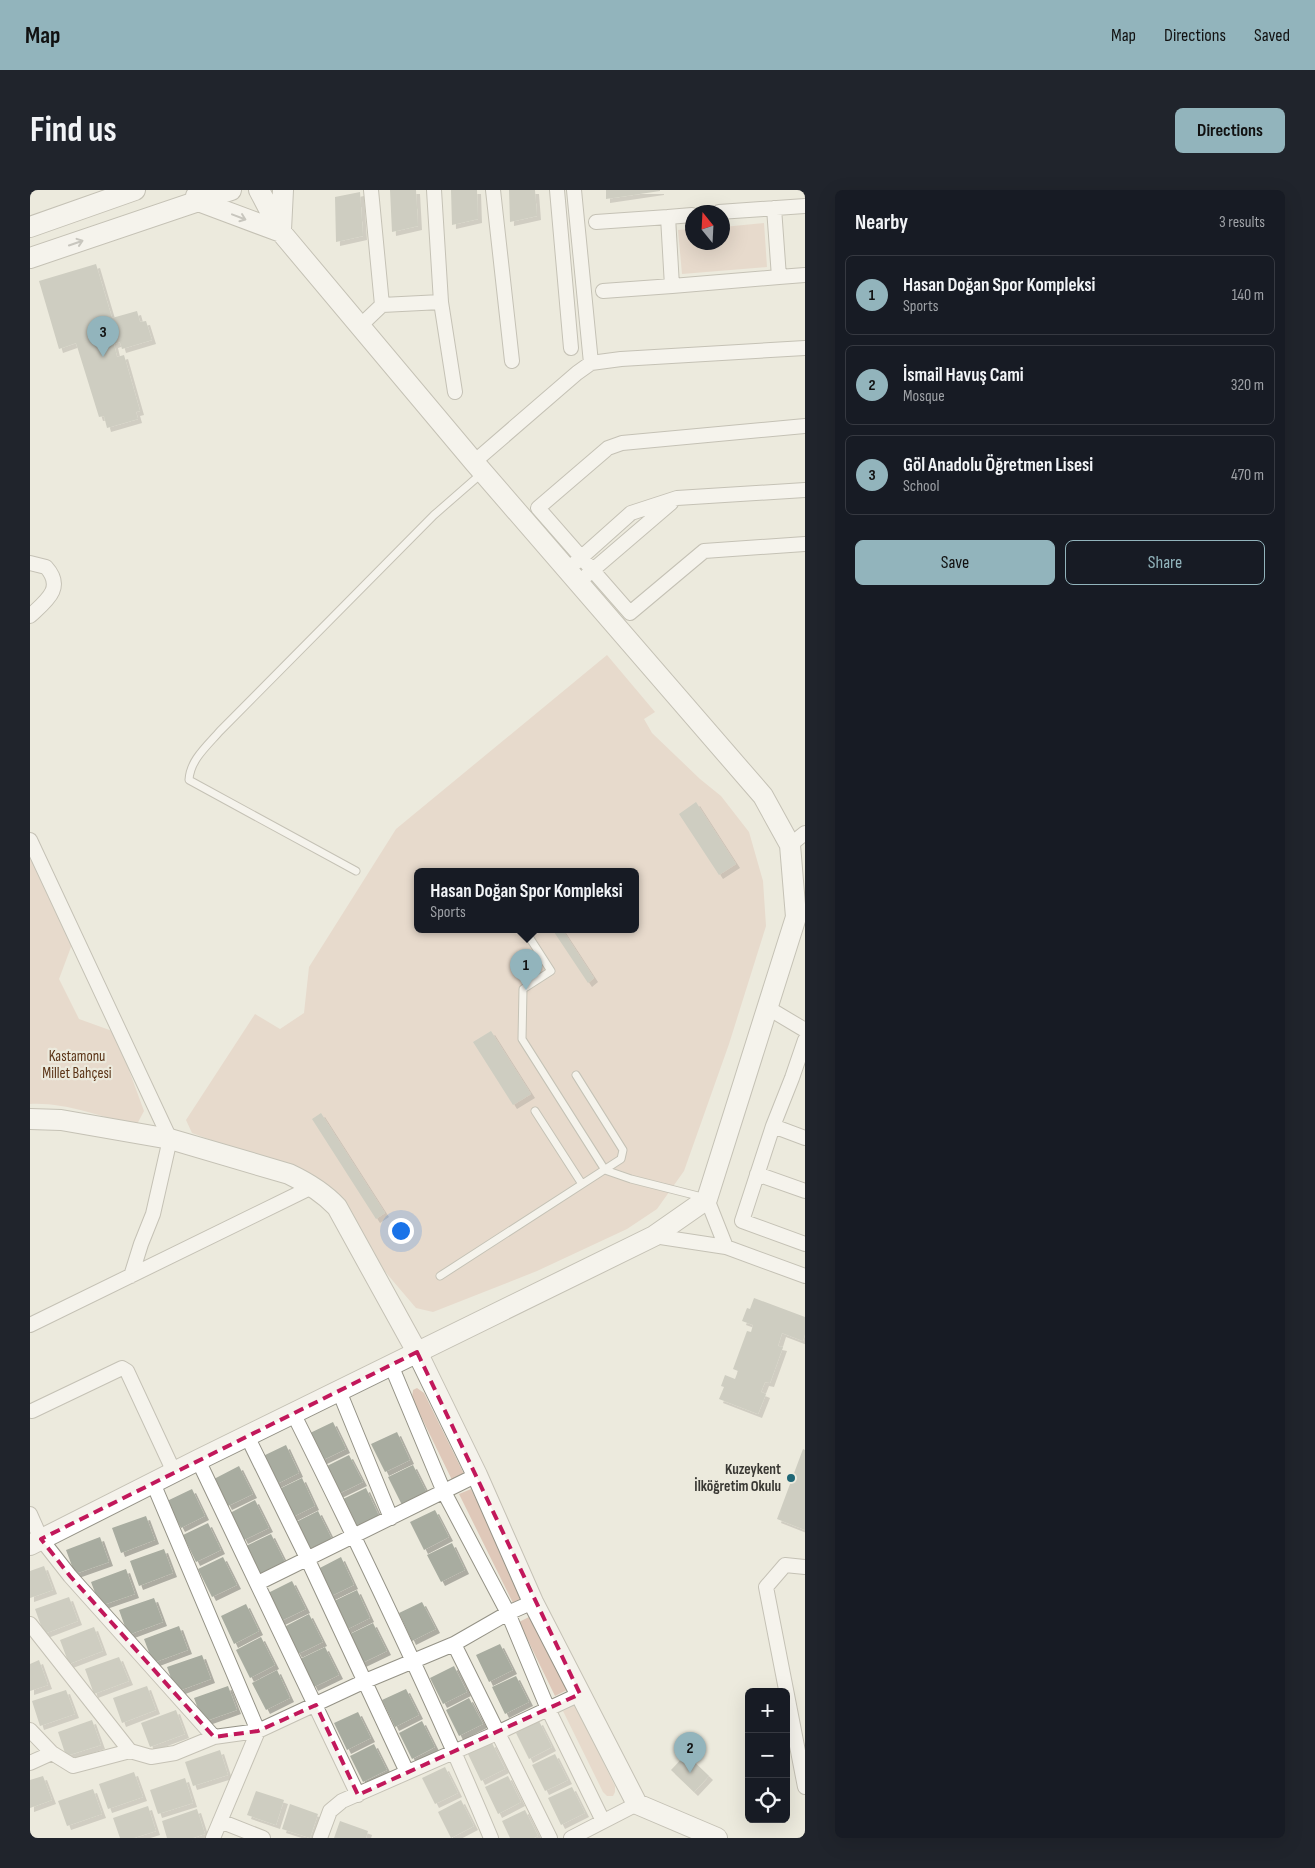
<!DOCTYPE html>
<meta charset="utf-8">
<style>
:root{--surface:#171b24;--page:#20242c;--text:#f1f3f6;--muted:#9ea1a6;--line:#363941;--accent:#92b4bc}
body{margin:0;font-family:"Sofia Sans Condensed",sans-serif;background:var(--page);color:var(--text)}
.controls{position:absolute;right:15px;bottom:15px;display:grid;overflow:hidden;border-radius:8px;box-shadow:0 5px 20px #0002}
.controls button{width:45px;height:45px;display:grid;place-items:center;padding:0;border:0;border-bottom:1px solid var(--line);background:var(--surface);color:var(--text);font:25px sans-serif}
.compass{position:absolute;left:655px;top:15px;width:45px;height:45px;border-radius:50%;background:var(--surface);box-shadow:0 5px 20px #0002;rotate:342deg}
.you{position:absolute;left:370px;top:1040px;width:18px;height:18px;margin:-12px;border:4px solid #fff;border-radius:50%;background:#1a73e8;box-shadow:0 0 0 8px #1a73e833}
.badge{display:grid;place-items:center;width:32px;height:32px;border-radius:50%;background:var(--accent);color:#111;font-size:16px;font-weight:700}
.pin{position:absolute;translate:-50% -41px;filter:drop-shadow(0 1px 2px #0008)}
.pin::after{content:'';position:absolute;top:26px;width:18px;height:15px;background:inherit;clip-path:polygon(0 0,100% 0,50% 100%)}
.popup{position:absolute;left:384px;top:678px;width:225px;height:65px;box-sizing:border-box;display:grid;place-content:center;border-radius:8px;background:var(--surface);filter:drop-shadow(0 1px 4px #0005);font-size:16px;white-space:nowrap;color:var(--muted)}
.popup b{font-size:19px;color:var(--text)}
.popup::after{content:'';position:absolute;left:50%;top:100%;margin-left:-10px;border:10px solid transparent;border-top-color:var(--surface)}
.list{margin:0;padding:0;list-style:none}
h2{display:flex;justify-content:space-between;align-items:center;height:65px;margin:0;padding:0 20px;font-size:21px}
h2 small{font-size:16px;font-weight:400;color:var(--muted)}
.list li{display:grid;grid-template-columns:32px 1fr auto;gap:15px;align-items:center;box-sizing:border-box;height:80px;margin:0 10px 10px;padding:0 10px;border:1px solid var(--line);border-radius:8px}
.list b{display:block;font-size:19px;white-space:nowrap}
.list p{margin:0;font-size:16px;white-space:nowrap;color:var(--muted)}
.list em{font-size:16px;font-style:normal;color:var(--muted)}
.actions{display:flex;gap:10px;padding:15px 20px}
.actions a{flex:1;padding:11px 0;border:1px solid var(--accent);border-radius:8px;text-align:center;font-size:18px;color:var(--accent)}
.actions .main{background:var(--accent);color:#111}
.icon{flex:none;width:28px;height:28px;fill:none;stroke:currentColor;stroke-width:2;stroke-linecap:round;stroke-linejoin:round}
.map{position:relative;flex:none;width:775px;height:1648px;overflow:hidden;border-radius:8px}
header{display:flex;align-items:center;gap:30px;box-sizing:border-box;height:70px;padding:0 25px;background:var(--accent);color:#111}
header strong{font-size:24px}
nav{display:flex;gap:28px;margin-inline-start:auto;font-size:18px}
.intro{display:flex;align-items:center;justify-content:space-between;box-sizing:border-box;height:120px;padding:0 30px}
h1{margin:0;font-size:35px}
.button{padding:12px 22px;border-radius:8px;background:var(--accent);color:#111;font-size:18px;font-weight:700}
main{display:flex;gap:30px;padding:0 30px}
aside{flex:1;background:var(--surface);border-radius:8px;box-shadow:0 5px 20px #0002}
.map>svg:first-child{display:block}
</style>
<header>
<strong>Map</strong>
<nav><a>Map</a><a>Directions</a><a>Saved</a></nav>
</header>
<div class="intro"><h1>Find us</h1><a class="button">Directions</a></div>
<main>
<div class="map">
<svg width="775" height="1648" viewBox="0 0 775 1648">
<defs>
<filter id="shadow"><feDropShadow dx="4" dy="4" stdDeviation="0" flood-color="#0004"/></filter>
</defs>
<rect width="100%" height="100%" fill="#eceadd"/>
<!-- green -->
<path fill="#dfc8b9" fill-rule="evenodd" d="M734,33L737,77L652,84L648,40L662,39V52H692L693,37Z
M577,465L625,522L614,529L622,543L670,589L691,606L719,642L733,691L736,736L699,854L654,981L627,1019L597,1039L507,1081L403,1122L386,1118L271,983L162,943L156,930L225,824L250,839L274,823L279,777L366,639ZM387,681H605V739H387Z
M0,659L44,749L29,789L49,829L85,842L114,921L105,938C75,926 32,912 0,914Z
M387,1198L394,1203L434,1284L422,1290L382,1208L383,1200Z
M441,1299L495,1408L483,1413L429,1304Z
M501,1426L537,1500L525,1506L489,1432Z
M545,1515L585,1596V1602L583,1606H577L573,1602L533,1521Z"/>
<!-- building -->
<path fill="#a8aca0" filter="url(#shadow)" d="M360,0H386L388,36L362,42Z
M421,0H447L448,29L422,35Z
M479,0H505L507,26L480,32Z
M576,0H630V1L576,9Z
M330,2L333,46L306,52L305,7Z
M66,74L82,128L107,121L110,132L116,131L122,150L92,159L90,152L84,154L87,167L94,165L110,221L106,222L108,229L77,238L74,226L69,227L46,153L29,159L9,91Z
M666,612L706,674L689,685L649,624Z
M522,739H532L564,788L558,793Z
M461,841L501,904L483,915L443,852Z
M291,923L355,1023L346,1029L282,929Z
M724,1108L775,1127V1144L773,1151L752,1143L748,1156L753,1157L740,1193L735,1192L731,1202L736,1204L728,1224L689,1209L694,1197L691,1196L695,1185L705,1189L708,1181L703,1179L717,1141L721,1142L723,1135L712,1131L717,1118L720,1119Z
M303,1232L316,1259L291,1271L278,1244Z
M367,1242L380,1270L355,1282L341,1254Z
M256,1255L269,1283L245,1295L231,1267Z
M773,1259L775,1260V1340L747,1329Z
M319,1265L333,1292L308,1304L295,1277Z
M383,1275L397,1303L372,1315L358,1287Z
M209,1276L223,1304L198,1316L184,1289Z
M272,1288L285,1316L261,1328L247,1300Z
M336,1298L349,1326L325,1338L311,1310Z
M162,1299L175,1326L151,1338L137,1311Z
M225,1310L239,1338L214,1350L200,1323Z
M405,1320L419,1347L394,1360L380,1332Z
M288,1321L302,1349L277,1361L264,1333Z
M116,1326L125,1350L91,1363L82,1338Z
M178,1333L191,1360L166,1372L153,1345Z
M241,1344L255,1372L230,1384L216,1356Z
M70,1347L79,1372L45,1384L36,1360Z
M422,1353L435,1380L411,1392L397,1365Z
M134,1359L143,1383L109,1396L100,1371Z
M193,1367L207,1395L182,1407L168,1379Z
M311,1367L324,1395L299,1407L286,1380Z
M14,1376L23,1400L0,1408V1381Z
M96,1379L105,1404L70,1416L61,1392Z
M262,1391L276,1419L251,1431L238,1403Z
M327,1400L340,1428L316,1440L302,1412Z
M39,1407L48,1431L14,1444L5,1419Z
M124,1408L133,1432L98,1445L89,1420Z
M392,1412L406,1439L382,1451L369,1423Z
M216,1414L229,1441L204,1454L191,1426Z
M279,1424L293,1452L268,1464L254,1437Z
M343,1433L357,1461L332,1473L318,1445Z
M149,1436L158,1460L123,1473L114,1449Z
M64,1437L73,1461L39,1474L30,1450Z
M231,1447L245,1475L220,1488L206,1460Z
M470,1454L483,1480L459,1492L446,1465Z
M295,1457L309,1485L284,1497L270,1469Z
M172,1465L181,1489L146,1502L137,1477Z
M89,1467L99,1491L64,1504L55,1479Z
M9,1470L18,1495L0,1501V1474Z
M424,1476L437,1502L413,1514L400,1488Z
M247,1480L260,1508L236,1520L222,1493Z
M486,1486L499,1512L475,1524L462,1497Z
M117,1496L126,1520L92,1533L83,1508Z
M198,1496L207,1520L173,1532L164,1508Z
M376,1499L389,1525L365,1537L352,1510Z
M36,1500L45,1524L10,1536L2,1511Z
M439,1508L453,1534L429,1546L416,1520Z
M146,1520L155,1544L120,1557L111,1533Z
M328,1522L341,1548L317,1560L304,1533Z
M62,1530L71,1555L36,1566L28,1542Z
M392,1531L405,1557L382,1569L369,1543Z
M509,1531L522,1557L499,1569L486,1543Z
M462,1553L475,1579L451,1591L438,1564Z
M344,1554L357,1580L333,1592L320,1566Z
M190,1560L198,1585L163,1596L155,1572Z
M525,1564L538,1590L515,1601L502,1575Z
M656,1564L679,1586L664,1602L641,1580Z
M415,1577L428,1603L405,1614L392,1588Z
M104,1582L113,1607L78,1619L69,1594Z
M13,1586L22,1610L0,1618V1590Z
M478,1586L491,1612L468,1624L455,1597Z
M155,1588L163,1613L128,1624L120,1600Z
M542,1597L555,1623L531,1635L518,1608Z
M63,1599L72,1624L37,1636L28,1611Z
M226,1601L254,1610L246,1635L217,1625Z
M431,1610L444,1636L421,1648L408,1622Z
M260,1614L288,1624L280,1648L252,1639Z
M118,1616L126,1641L104,1648H90L83,1628Z
M167,1619L175,1644L163,1648H137L132,1631Z
M495,1620L508,1646L504,1648H480L472,1631Z
M310,1631L338,1641L336,1648H304Z"/>
<g fill="none" stroke-linecap="round" stroke-linejoin="round">
<defs>
<path id="lane" d="M326,681L159,590C160,570 177,556 190,541L404,325L451,284
M494,739L521,781L493,799L492,849L575,980L601,989L672,1007
M505,921L552,994
M410,1086L591,969L593,960L546,885"/>
<path id="street" d="M341,0L352,115
M404,0L411,112L425,202
M463,0L482,171
M527,0L541,158
M544,0L561,173
M689,22L775,16
M662,25L638,27L642,96L749,87L744,18
M566,32L638,27
M749,87L775,85
M573,101L642,96
M330,136L352,115L411,112
M775,236L592,253L578,258L508,318L600,423L674,361L775,354
M444,272L547,183L561,173L591,169L775,158
M0,373L16,377C35,398 16,411 0,426
M545,373L601,323L647,308L775,300
M557,385L641,313
M0,650L140,949L123,1024L111,1054L101,1086
M760,655L775,643
M738,818L775,840
M775,850L762,888L743,936L712,1031L775,1054
M743,936L775,948
M727,984L775,1001
M677,1009L696,1057
M624,1046L696,1057L775,1086
M0,1135L284,996
M361,1175L414,1302L478,1423L518,1519L573,1631
M309,1201L361,1328
M2,1221L92,1178L97,1181L144,1282
M263,1223C333,1363 401,1504 461,1648
M217,1246L277,1368L377,1582
M168,1270L328,1605
M123,1293L228,1541L183,1648
M0,1324L11,1349L40,1386L184,1547
M775,1377L755,1375L736,1397L775,1597
M228,1393L447,1285
M0,1434L100,1561
M424,1454L520,1648
M0,1540L22,1563
M0,1573L22,1563L43,1576L100,1561L121,1567L145,1563L184,1547L228,1541L333,1492L424,1454L478,1423L503,1412
M190,1631L233,1648
M290,1648L300,1621L312,1611L467,1543L550,1504
M541,1648L607,1614"/>
<path id="secondary" d="M166,6L168,11L251,42
M0,37L105,0
M251,40L253,0
M0,68L201,0
M0,929L31,930L140,949L259,984C278,993 293,1002 307,1017L387,1162L447,1285L503,1412L607,1614L687,1648
M0,1355L168,1270L624,1046L677,1009L766,727L760,655L733,606L444,272L251,42L229,0"/>
</defs>
<!-- lane casing -->
<use href="#lane" stroke="#949286" stroke-width="9"/>
<!-- street casing -->
<use href="#street" stroke="#949286" stroke-width="16"/>
<!-- secondary casing -->
<use href="#secondary" stroke="#949286" stroke-width="22"/>
<!-- lane -->
<use href="#lane" stroke="#fff" stroke-width="7"/>
<!-- street -->
<use href="#street" stroke="#fff" stroke-width="14"/>
<!-- secondary -->
<use href="#secondary" stroke="#fff" stroke-width="20"/>
</g>
<!-- one-way arrows -->
<defs><path id="oneway-shaft" d="M-6 0H5M1.5-3L5.5 0L1.5 3" fill="none" stroke-width="1.6" stroke-linecap="round" stroke-linejoin="round" transform="scale(1.25)"/></defs>
<g stroke="#9c9c9a">
<use href="#oneway-shaft" transform="translate(209 27) rotate(21)"/>
<use href="#oneway-shaft" transform="translate(46 53) rotate(-19)"/>
</g>
<!-- marked area -->
<path d="M0 0H775V1648H0ZM387,1162L550,1504L328,1605L286,1515L228,1541L184,1547L40,1386L11,1349Z" fill="#eceadd" fill-opacity=".55" fill-rule="evenodd"/>
<path fill="none" stroke="#c2185b" stroke-width="4" stroke-dasharray="10 6" stroke-linejoin="round" d="M387,1162L550,1504L328,1605L286,1515L228,1541L184,1547L40,1386L11,1349Z"/>
<!-- markers -->
<circle fill="#1f6675" stroke="#eceadd" stroke-width="2" cx="761" cy="1288" r="5"/>
<g text-anchor="middle" stroke-width="4.5" stroke-linejoin="round" paint-order="stroke">
<!-- park labels -->
<g font-size="15" fill="#5a3316" stroke="#eceadd">
<text x="47" y="871">Kastamonu<tspan x="47" dy="17">Millet Bahçesi</tspan></text>
</g>
<!-- poi labels -->
<g font-size="15" font-weight="bold" fill="#3a3934" stroke="#eceadd" text-anchor="end">
<text x="751" y="1284">Kuzeykent<tspan x="751" dy="17">İlköğretim Okulu</tspan></text>
</g>
</g>
</svg>
<div class="controls">
<button>+</button>
<button>−</button>
<button><svg class="icon" aria-label="locate" viewBox="0 0 24 24"><circle cx="12" cy="12" r="6"/><path d="M12 2v4M12 18v4M2 12h4M18 12h4"/></svg></button>
</div>
<svg class="compass" viewBox="-18 -18 36 36"><path d="M0-13l5 13h-10z" fill="#e53935"/><path d="M0 13l5-13h-10z" fill="#9ea1a6"/></svg>
<div class="you"></div>
<div class="pin badge" style="left:496px;top:800px">1</div>
<div class="popup"><b>Hasan Doğan Spor Kompleksi</b>Sports</div>
<div class="pin badge" style="left:660px;top:1583px">2</div>
<div class="pin badge" style="left:73px;top:167px">3</div>
</div>
<aside>
<h2>Nearby<small>3 results</small></h2>
<ul class="list">
<li><span class="badge">1</span><div><b>Hasan Doğan Spor Kompleksi</b><p>Sports</p></div><em>140 m</em></li>
<li><span class="badge">2</span><div><b>İsmail Havuş Cami</b><p>Mosque</p></div><em>320 m</em></li>
<li><span class="badge">3</span><div><b>Göl Anadolu Öğretmen Lisesi</b><p>School</p></div><em>470 m</em></li>
</ul>
<div class="actions"><a class="main">Save</a><a>Share</a></div>
</aside>
</main>
